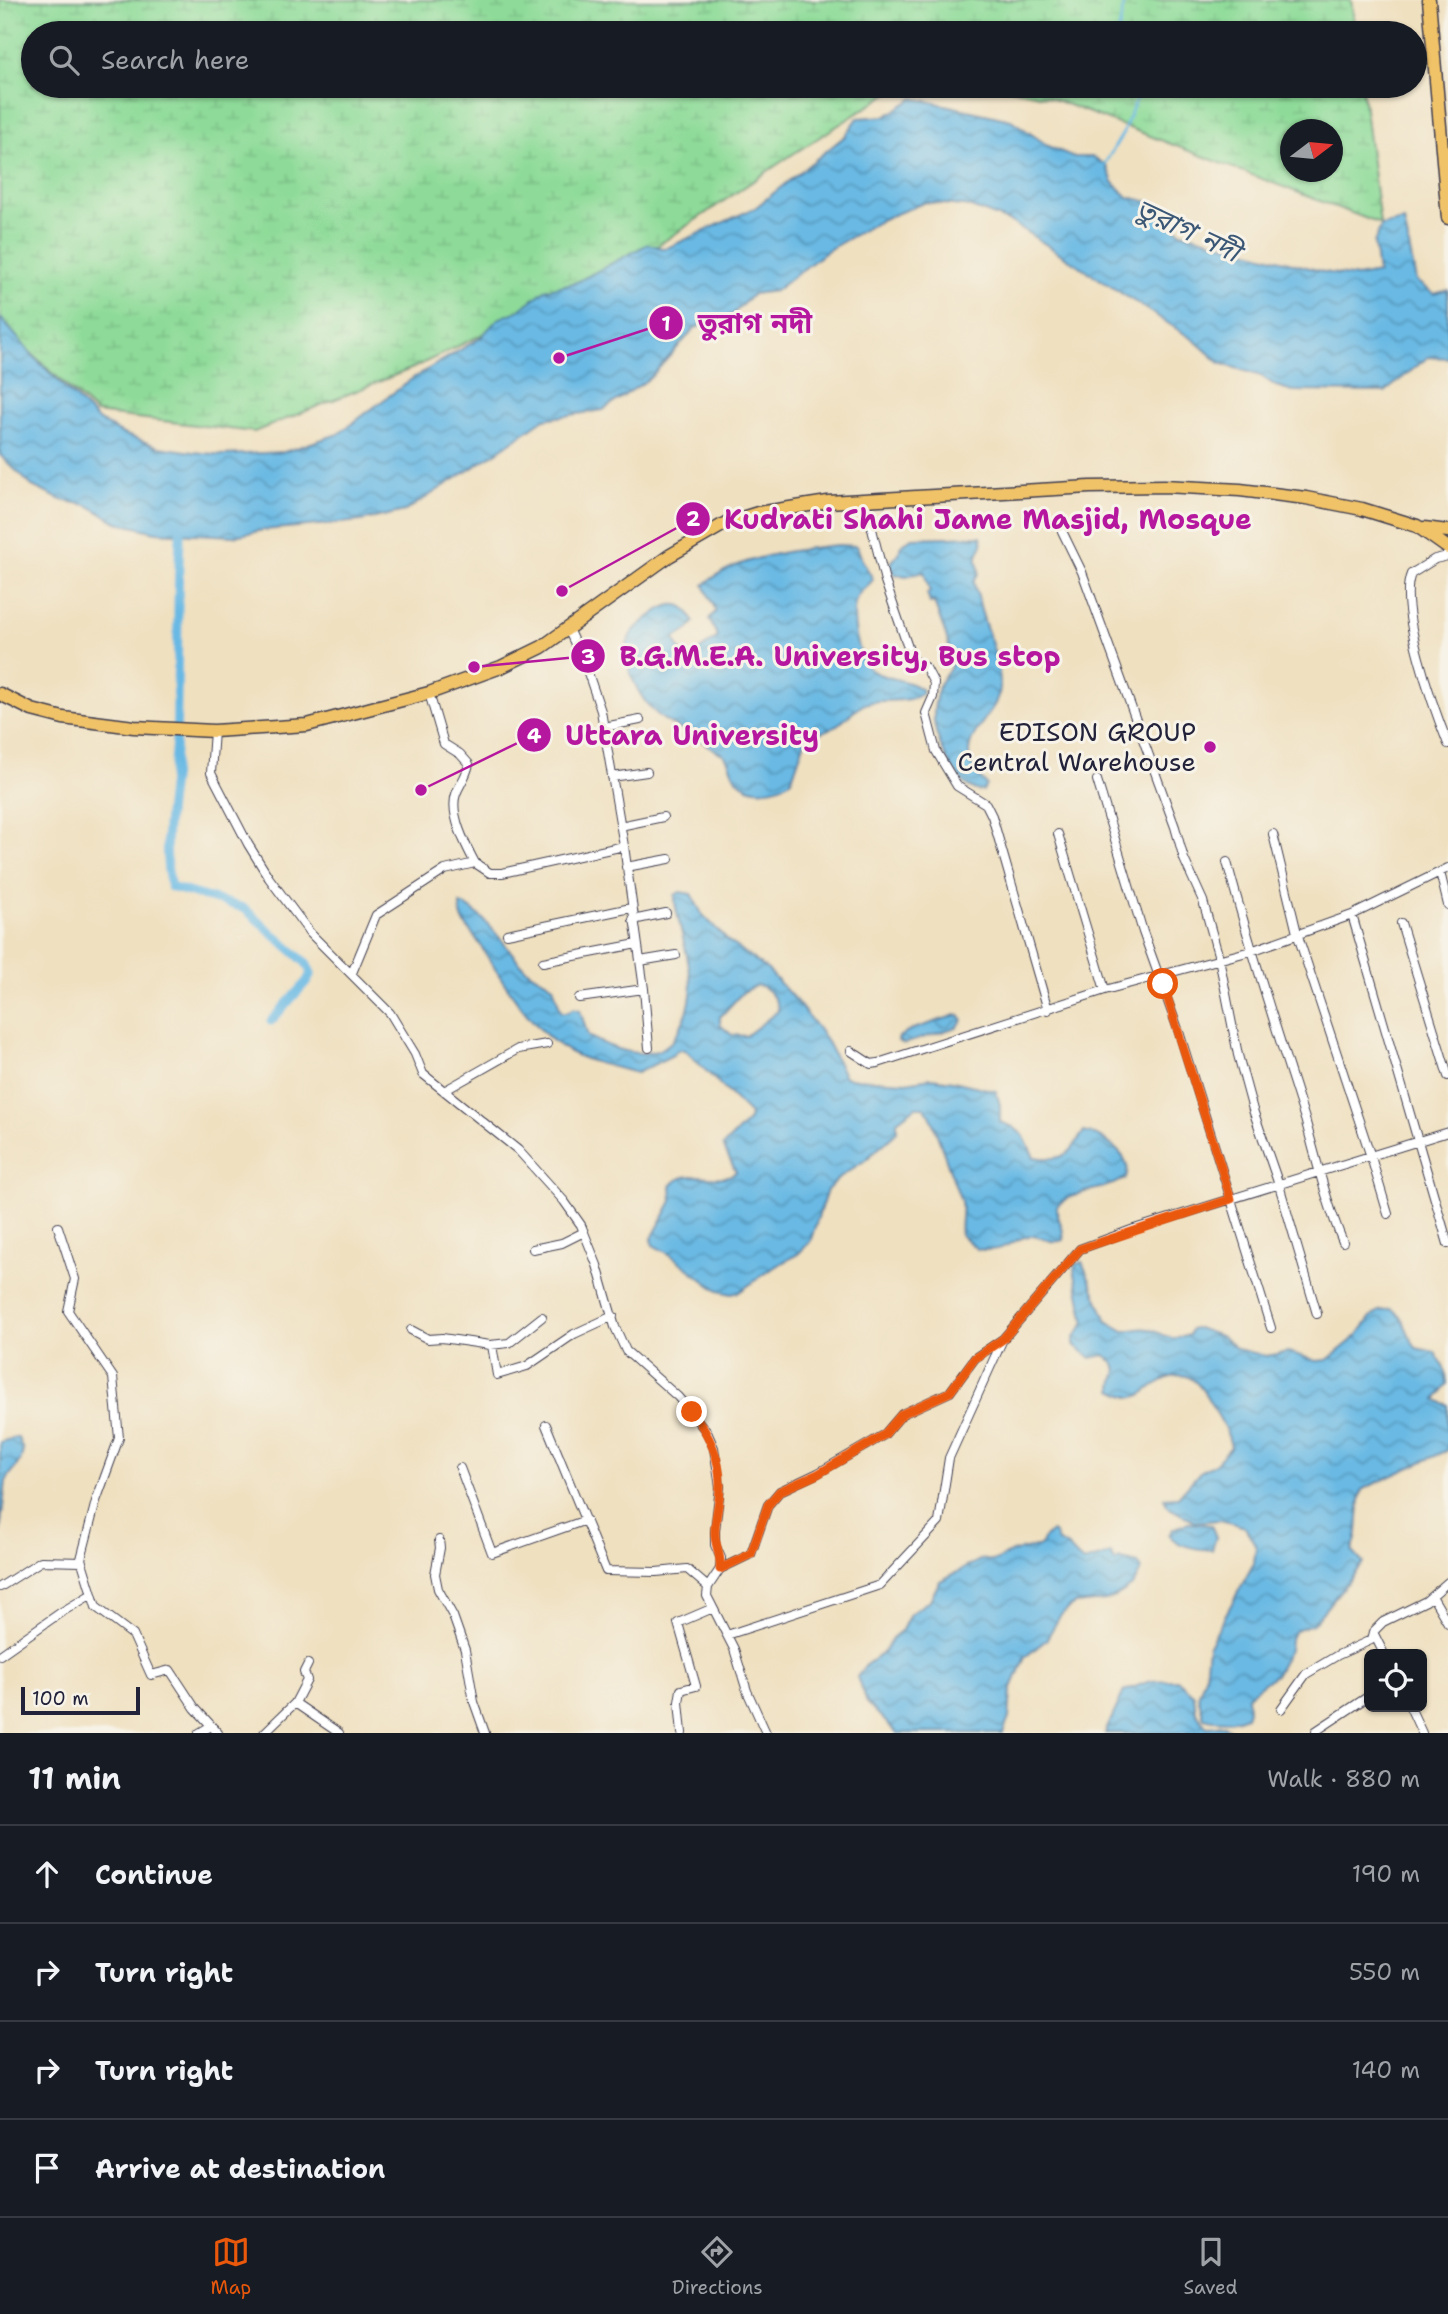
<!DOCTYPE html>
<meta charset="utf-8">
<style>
:root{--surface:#171b24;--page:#242831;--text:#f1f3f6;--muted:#9ea1a6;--line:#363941;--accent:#ea580c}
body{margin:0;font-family:"Shantell Sans","Noto Sans Bengali",sans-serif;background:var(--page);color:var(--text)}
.controls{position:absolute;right:21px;bottom:21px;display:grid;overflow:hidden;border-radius:10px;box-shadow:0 2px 5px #0004}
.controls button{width:63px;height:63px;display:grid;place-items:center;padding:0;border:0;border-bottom:2px solid var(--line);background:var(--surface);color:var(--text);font:35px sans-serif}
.compass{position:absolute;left:1280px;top:119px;width:63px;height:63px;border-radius:50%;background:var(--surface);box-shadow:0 2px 5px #0004;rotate:74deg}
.scale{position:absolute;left:21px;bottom:18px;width:119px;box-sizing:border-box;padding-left:7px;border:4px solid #22223b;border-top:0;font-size:19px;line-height:24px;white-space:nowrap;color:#22223b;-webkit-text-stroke:5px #f7f3e8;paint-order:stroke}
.stop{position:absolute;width:21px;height:21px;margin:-16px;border:5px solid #ea580c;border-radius:50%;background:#fff}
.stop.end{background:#ea580c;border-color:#fff;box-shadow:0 2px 7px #0008}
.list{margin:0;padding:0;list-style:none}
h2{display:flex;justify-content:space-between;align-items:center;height:91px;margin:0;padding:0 28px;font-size:30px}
h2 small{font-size:23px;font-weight:400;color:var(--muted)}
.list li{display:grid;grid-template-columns:46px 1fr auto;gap:21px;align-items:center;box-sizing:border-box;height:98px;padding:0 28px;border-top:2px solid var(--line)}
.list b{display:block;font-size:26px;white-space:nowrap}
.list em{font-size:23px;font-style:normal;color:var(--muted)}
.icon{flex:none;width:38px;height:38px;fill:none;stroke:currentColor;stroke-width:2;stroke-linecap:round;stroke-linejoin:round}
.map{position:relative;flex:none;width:1448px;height:1733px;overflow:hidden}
.search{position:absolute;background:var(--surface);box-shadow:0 2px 5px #0004;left:21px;right:21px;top:21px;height:77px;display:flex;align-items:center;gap:18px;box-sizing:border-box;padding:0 24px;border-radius:38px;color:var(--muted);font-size:26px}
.sheet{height:483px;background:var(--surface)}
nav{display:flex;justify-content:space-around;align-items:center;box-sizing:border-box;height:98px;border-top:2px solid var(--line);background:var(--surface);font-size:19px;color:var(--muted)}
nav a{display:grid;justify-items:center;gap:4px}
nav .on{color:var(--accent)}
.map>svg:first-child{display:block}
</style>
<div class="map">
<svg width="1448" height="1733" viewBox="0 0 1448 1733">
<defs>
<pattern id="wetland-marsh" width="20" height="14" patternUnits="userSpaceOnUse" patternTransform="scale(1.75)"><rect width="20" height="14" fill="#8edb99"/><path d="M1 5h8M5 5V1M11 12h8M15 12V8" fill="none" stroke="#7abc85"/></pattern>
<pattern id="water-waves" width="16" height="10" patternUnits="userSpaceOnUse" patternTransform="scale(1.75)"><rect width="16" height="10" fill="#69b9e4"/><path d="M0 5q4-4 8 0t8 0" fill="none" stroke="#5696ba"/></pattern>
</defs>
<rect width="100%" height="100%" fill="#f7f3e8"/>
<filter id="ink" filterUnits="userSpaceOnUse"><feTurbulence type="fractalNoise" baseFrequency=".0143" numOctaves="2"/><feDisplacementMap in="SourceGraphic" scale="14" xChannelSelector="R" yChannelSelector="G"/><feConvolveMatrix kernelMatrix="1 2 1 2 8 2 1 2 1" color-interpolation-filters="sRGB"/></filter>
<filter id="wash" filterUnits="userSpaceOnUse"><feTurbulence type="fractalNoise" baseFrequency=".00686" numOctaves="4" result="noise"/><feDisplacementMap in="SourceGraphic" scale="28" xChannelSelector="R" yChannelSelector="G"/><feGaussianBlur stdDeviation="1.57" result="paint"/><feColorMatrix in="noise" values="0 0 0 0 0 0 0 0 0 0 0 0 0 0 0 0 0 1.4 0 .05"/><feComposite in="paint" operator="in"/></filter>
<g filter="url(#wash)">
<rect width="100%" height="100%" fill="#efe0c0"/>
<!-- wetland -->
<path fill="url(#wetland-marsh)" stroke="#587e6a" stroke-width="2" fill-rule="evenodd" d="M0,0H1351L1356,33H33V86H900L793,154L638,259L413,368L254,432L96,413L0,324Z
M998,86H1362L1380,224L1048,97ZM1290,130H1332V172H1290Z"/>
<!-- water -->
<path fill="url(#water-waves)" stroke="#466e90" stroke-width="2" fill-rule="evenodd" d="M914,98L1011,120L1050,147L1074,157H1092L1106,165L1113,182L1128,197L1155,203L1161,215L1181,232L1324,272L1357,277L1378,273L1374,243L1381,226L1404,221L1416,281L1434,294L1448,290V358L1428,357L1385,392L1293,391L1276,386L1261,376L1220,363L1194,340L1011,222L971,207L926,202L883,219L828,250L775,291L753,294L733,314L695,328L650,378L603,410L544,419L497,452L405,511L361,521L264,530L234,536L156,532L119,523L87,505L61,500L32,486L0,455V317L35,358L99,421L123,434L159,447L193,452L224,455L284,452L338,434L413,378L480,338L498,319L520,310L545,290L577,282L648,244L665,249L755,208L845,136L858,118L886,116Z
M981,536C985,546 979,547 977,556C976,561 979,566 979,572C978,574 975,579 974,581C974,586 977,593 978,597C983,627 1000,655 1000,686C1000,719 940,743 987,785L983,791C958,793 932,736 934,715C934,705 937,692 940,683C943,676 950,673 951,665C952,645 940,621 934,602L930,603L927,593L930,592L924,572L906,576L894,574L890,564L899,553L901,545L912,538Z
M838,545L857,546L862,560L873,579C869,586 862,589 858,595C848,611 858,664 874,672C890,680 907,679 921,689L922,693C906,705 886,698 868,703C856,706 848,719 837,725C827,731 817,734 806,738L791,781C775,790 751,795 737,779C730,771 731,761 723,754C712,749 705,743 696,737C683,729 669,725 658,715C639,699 620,663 629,638C632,630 641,624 647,619C665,604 683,595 694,622L689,629L674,639L686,660L718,637L709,619L716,611L704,585C734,557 798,549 838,545Z
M680,892L691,894L702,914L727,940L768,970L797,1002L825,1038L845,1077L857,1079L906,1082L931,1078L953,1081L996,1091L1000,1105V1122L1013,1127L1023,1135L1034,1157C1046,1159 1060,1160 1069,1152C1076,1146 1078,1138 1084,1132C1099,1134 1124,1151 1127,1166C1128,1169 1127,1175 1126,1178C1104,1192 1076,1188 1057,1206C1055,1218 1066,1228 1063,1240C1050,1245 1043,1235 1030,1236C1009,1239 1006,1254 977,1249L961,1235C959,1223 963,1213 961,1201L930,1115L924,1107H916L897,1121V1131L894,1135L864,1161L840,1177L827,1190L810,1242L798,1254L776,1266L739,1292L732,1294L718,1291L671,1255L653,1245L651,1240L672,1201L671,1186C688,1164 717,1187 736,1172L723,1146L749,1120L750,1114L685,1050H678L673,1055L637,1073C615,1067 590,1063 570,1052C533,1033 502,980 481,946C472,930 460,926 460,904C481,908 509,952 525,968C534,976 544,979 553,986L561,1012H567L574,1008L580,1010L588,1036C610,1048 648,1064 670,1043C674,1040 676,1034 679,1030C685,1019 690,1007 691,994C692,964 680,932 675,902V895ZM757,985C768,987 778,1000 778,1011L746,1036L732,1035L720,1025V1017L743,992Z
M956,1015L960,1016L963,1020L957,1027L904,1044L898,1041L899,1037L910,1030Z
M1082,1262L1107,1321L1124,1331C1131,1331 1142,1327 1148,1329C1168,1333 1164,1343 1189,1335L1191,1330L1197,1328L1223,1337L1237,1349L1266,1356L1288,1352L1317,1361L1327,1360L1335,1354L1357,1336L1371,1317L1379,1311L1392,1309C1405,1318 1408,1336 1416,1348L1435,1352L1446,1372L1447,1385L1436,1400L1448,1405V1450L1363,1489C1355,1510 1361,1532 1352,1551L1363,1563L1313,1624L1295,1630L1290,1640L1289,1650L1276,1674L1247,1696L1248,1710L1246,1716C1233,1722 1217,1722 1204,1718L1198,1696L1205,1676L1208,1647L1254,1563L1256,1546L1245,1527L1221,1520L1195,1522L1168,1507L1164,1498L1178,1497L1200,1472L1216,1463L1231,1447C1228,1430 1218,1416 1210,1402C1194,1373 1182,1367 1153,1386C1148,1390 1141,1397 1134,1397C1127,1398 1120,1393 1113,1390C1113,1369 1126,1372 1104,1355L1091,1358L1074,1345V1339L1085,1322L1074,1269L1076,1264Z
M14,1438H18L23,1450L21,1459L6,1481L0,1533V1442Z
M1188,1523L1211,1525L1216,1537L1212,1550C1197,1549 1178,1547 1169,1535L1173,1529Z
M1052,1532L1055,1534L1058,1542C1073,1547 1072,1555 1084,1562L1111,1554L1115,1562L1119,1559L1138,1564L1142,1569L1132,1586L1121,1594L1106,1601L1075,1604L1068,1608L1060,1616L1046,1640L1025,1657L1011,1690L1009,1718L1003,1733H897L867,1703L857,1677L867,1664L883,1653L892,1638L902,1630L910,1614L930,1600L940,1581L982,1559C1000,1564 996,1559 1010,1553C1018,1549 1031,1549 1040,1546L1044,1538Z
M1177,1680L1194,1695L1196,1712L1207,1727L1224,1725L1232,1733H1105L1124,1691L1150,1681Z"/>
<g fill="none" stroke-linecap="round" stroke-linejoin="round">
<!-- stream -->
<path stroke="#69b9e4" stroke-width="2.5" d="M1118,33L1125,0
M1104,165L1123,133L1141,86"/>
<!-- canal -->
<path stroke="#69b9e4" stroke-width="9" d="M181,522C176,593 179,665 176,737C174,785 159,839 171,887L244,908L306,963L311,973L307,981L271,1021"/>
</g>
</g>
<g filter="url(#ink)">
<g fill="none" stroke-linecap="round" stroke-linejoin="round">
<defs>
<path id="minor" d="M865,501L885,581L912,659L926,668L934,683L933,697L926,713L936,751L957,786L986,804L992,816L1048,1010
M1062,531L1082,572L1175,827L1184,859L1203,901L1219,958L1238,1055L1253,1110L1279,1185L1317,1314
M1448,556L1435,559L1411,574C1397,607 1434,709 1448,744
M568,629L586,667L601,711L624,846L644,989L649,1048
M604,727L640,720
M214,731L211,773L248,844L269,878L310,933L390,1013L415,1054L423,1074L518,1150L564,1201L581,1225L597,1265L615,1327L626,1351L678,1397L707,1432L714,1448L720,1487L715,1531V1545L721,1558L720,1569L708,1587L707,1596L734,1649L747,1691L766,1733
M612,777L647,772
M1097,780L1143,932L1179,1032L1271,1328
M620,826L663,817
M1058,834L1105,990
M1273,834L1297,933L1371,1157L1388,1214
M1227,862C1250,949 1278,1034 1305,1119C1317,1161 1326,1202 1343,1242
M475,863L490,873H502L624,846
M626,867L669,859
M1440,872L1448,905
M1352,915L1448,1244
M633,920L666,913
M1401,923L1448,1076
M507,934L631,908
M640,961L676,955
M543,962L637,944
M352,973L376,915L445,870L475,863C466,846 449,814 456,794C460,783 466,778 469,764L460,754L444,744L429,693
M579,998L644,989
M851,1051L871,1064L878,1063L1105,990L1251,951L1352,915L1448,868
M444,1091L518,1049L547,1044
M58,1227L75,1279L68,1311L113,1377L119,1438L96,1501L81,1559L96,1607L133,1635L151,1675L170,1670L195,1708L218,1733
M533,1249L562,1243L584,1232
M411,1330L428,1339L442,1338L490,1345L509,1343L542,1317
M492,1345L497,1375L527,1366L574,1334L613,1316
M546,1425L606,1571L656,1572L687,1569L708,1587
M460,1468L492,1553L586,1520
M439,1540L440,1548L435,1574L438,1589L453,1616L465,1650L474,1702L485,1733
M720,1569L751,1554L768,1505L780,1491L818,1473L884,1435L902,1414L950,1392L975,1358L1003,1339
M0,1587L41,1561L82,1562
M1432,1596L1448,1623
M727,1635L880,1585L939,1522L949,1458L1003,1339L1080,1249L1134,1229L1448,1132
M1384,1654L1373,1632L1383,1622L1426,1601L1448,1582
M0,1655L60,1613L92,1594
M295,1703L339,1733
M1410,1707L1422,1733
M1281,1709L1306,1674L1338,1655L1371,1640L1373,1632
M1316,1731L1369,1696
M199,1733L211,1726
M264,1733L295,1703L307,1680L304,1672L308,1664
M682,1733L679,1702L681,1690L696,1686L678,1623L713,1608"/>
<path id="highway" d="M1429,0L1448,218
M1424,528L1448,531
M0,694L32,710L63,718L134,727L214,731L307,725L429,693L501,667L542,647L669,556L726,523L758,513L828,502L1090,487L1164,486L1240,490L1306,498L1362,509L1417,526L1448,548"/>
</defs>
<!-- minor casing -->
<use href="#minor" stroke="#413e4f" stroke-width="10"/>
<!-- highway casing -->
<use href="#highway" stroke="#413e4f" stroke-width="15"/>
<!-- minor -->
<use href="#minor" stroke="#fff" stroke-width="8"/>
<!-- highway -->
<use href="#highway" stroke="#f1c369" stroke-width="12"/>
</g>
</g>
<g fill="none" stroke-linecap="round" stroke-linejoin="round" filter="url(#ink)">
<!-- route -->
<path stroke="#ea580c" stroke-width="9" d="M692,1412C709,1434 721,1458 720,1487C720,1502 715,1517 715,1531C714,1545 722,1555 720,1569L751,1554L768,1505L780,1491L818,1474L884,1435L902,1414L950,1392L975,1358L1003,1339L1080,1249L1231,1199L1163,984"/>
</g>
<!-- markers -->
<circle fill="#b5179e" stroke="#f7f3e8" stroke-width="2.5" cx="1210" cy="747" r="7"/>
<g text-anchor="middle" stroke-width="6" stroke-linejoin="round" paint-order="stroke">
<!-- poi labels -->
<g font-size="26" fill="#22223b" stroke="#f7f3e8" text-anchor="end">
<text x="1196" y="741">EDISON GROUP<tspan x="1196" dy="30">Central Warehouse</tspan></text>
</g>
<!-- water labels -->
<g font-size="28" font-style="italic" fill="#3b5776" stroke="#f7f3e8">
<text transform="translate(1188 230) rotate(25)" y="10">তুরাগ নদী</text>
</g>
</g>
<!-- callouts -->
<path fill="none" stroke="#b5179e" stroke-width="2.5" d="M559 358L666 323M562 591L693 519M474 667L588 656M421 790L534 735"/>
<g fill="#b5179e" stroke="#f7f3e8" stroke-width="2.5">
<circle cx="559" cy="358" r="7"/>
<circle cx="562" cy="591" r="7"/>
<circle cx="474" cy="667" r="7"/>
<circle cx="421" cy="790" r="7"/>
<circle cx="666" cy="323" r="18"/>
<circle cx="693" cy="519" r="18"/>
<circle cx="588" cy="656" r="18"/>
<circle cx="534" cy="735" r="18"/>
</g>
<g font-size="21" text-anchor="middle" font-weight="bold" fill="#fff">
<text x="666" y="331">1</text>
<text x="693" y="526">2</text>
<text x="588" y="664">3</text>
<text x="534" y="743">4</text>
</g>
<g font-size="28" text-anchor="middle" font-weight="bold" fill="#b5179e" stroke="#f7f3e8" stroke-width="6" stroke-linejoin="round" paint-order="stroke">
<text x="755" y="333">তুরাগ নদী</text>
<text x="988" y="529">Kudrati Shahi Jame Masjid, Mosque</text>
<text x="840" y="666">B.G.M.E.A. University, Bus stop</text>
<text x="692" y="745">Uttara University</text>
</g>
</svg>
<div class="controls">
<button><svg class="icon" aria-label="locate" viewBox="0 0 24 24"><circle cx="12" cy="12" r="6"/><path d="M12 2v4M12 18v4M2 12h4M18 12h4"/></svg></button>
</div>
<svg class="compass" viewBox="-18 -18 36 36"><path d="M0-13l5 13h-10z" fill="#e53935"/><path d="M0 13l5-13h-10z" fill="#9ea1a6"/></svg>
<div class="scale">100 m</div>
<div class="stop" style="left:1163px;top:984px"></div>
<div class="stop end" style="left:692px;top:1412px"></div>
<div class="search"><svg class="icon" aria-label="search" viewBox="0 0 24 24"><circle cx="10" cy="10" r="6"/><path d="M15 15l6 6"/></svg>Search here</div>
</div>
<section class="sheet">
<h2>11 min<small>Walk · 880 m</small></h2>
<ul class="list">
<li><svg class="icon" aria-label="ahead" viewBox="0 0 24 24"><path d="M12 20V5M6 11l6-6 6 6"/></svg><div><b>Continue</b></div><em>190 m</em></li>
<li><svg class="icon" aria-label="right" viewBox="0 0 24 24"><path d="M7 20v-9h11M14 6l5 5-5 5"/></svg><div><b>Turn right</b></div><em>550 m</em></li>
<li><svg class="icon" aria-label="right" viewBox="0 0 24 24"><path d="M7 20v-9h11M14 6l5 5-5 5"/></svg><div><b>Turn right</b></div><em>140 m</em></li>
<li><svg class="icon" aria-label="arrive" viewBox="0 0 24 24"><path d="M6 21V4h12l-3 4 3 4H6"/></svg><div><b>Arrive at destination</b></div></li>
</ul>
</section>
<nav>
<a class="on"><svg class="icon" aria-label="map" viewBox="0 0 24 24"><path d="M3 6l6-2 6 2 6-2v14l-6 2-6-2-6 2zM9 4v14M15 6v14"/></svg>Map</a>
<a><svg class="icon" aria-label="directions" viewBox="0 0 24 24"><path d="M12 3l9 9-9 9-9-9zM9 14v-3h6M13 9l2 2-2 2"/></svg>Directions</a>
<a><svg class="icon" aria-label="saved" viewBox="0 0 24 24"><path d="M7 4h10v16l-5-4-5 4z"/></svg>Saved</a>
</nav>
